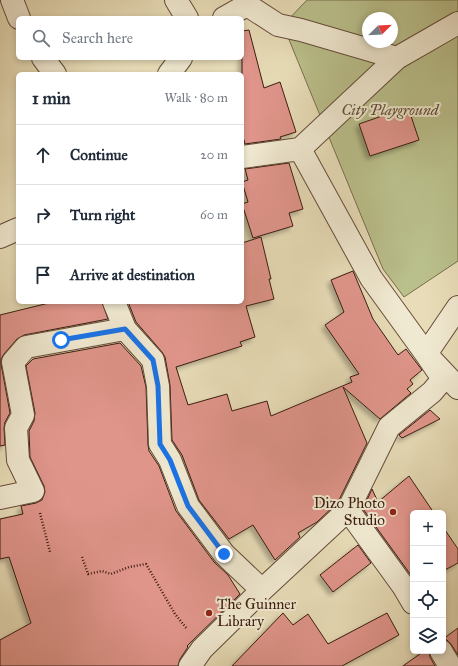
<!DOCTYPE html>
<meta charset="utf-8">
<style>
:root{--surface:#fff;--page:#f2f2f3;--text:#1f2937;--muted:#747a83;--line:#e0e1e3}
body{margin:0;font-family:"IM FELL Great Primer",serif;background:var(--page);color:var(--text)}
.controls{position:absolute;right:12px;bottom:12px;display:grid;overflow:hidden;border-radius:6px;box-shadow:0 2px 6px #0003}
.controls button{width:36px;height:36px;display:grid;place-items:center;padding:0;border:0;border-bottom:1px solid var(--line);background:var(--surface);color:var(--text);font:20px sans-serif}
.compass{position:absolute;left:362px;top:12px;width:36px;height:36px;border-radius:50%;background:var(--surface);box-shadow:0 2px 6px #0003;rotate:66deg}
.stop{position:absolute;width:12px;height:12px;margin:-9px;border:3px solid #1a73e8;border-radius:50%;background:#fff}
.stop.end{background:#1a73e8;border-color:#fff;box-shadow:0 1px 4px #0008}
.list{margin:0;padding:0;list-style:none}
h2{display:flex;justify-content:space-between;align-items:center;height:52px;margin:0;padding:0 16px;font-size:17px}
h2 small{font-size:13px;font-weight:400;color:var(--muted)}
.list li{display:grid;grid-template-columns:26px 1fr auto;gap:12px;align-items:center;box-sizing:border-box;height:60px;padding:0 16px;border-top:1px solid var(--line)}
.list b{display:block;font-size:15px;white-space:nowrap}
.list em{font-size:13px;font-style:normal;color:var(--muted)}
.icon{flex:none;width:22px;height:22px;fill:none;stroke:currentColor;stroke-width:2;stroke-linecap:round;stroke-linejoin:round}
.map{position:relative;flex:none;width:458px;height:666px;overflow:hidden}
.search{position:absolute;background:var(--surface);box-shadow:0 2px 6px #0003;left:16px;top:16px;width:228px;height:44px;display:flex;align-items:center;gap:10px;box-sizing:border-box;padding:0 14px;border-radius:6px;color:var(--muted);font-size:15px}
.panel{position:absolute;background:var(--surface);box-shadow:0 2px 6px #0003;left:16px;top:72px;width:228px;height:232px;border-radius:6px}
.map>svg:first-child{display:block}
</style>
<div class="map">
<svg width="458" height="666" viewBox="0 0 458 666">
<defs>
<filter id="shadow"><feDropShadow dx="-3.5" dy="3.5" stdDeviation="2" flood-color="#0004"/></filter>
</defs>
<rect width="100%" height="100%" fill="#e8ddb8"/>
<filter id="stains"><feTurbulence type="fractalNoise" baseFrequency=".005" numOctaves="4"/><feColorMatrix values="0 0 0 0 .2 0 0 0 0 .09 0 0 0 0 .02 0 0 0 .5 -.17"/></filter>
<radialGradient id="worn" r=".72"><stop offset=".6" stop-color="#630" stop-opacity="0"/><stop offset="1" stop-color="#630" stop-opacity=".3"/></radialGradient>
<!-- green -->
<path fill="#bac08c" stroke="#7a6e4e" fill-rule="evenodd" d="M307,0H458V261L404,297L383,269L283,25ZM368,18H392V42H368Z"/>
<!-- building -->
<path fill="#e0958b" stroke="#3a1c10" filter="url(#shadow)" d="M249,30L264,88L280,82L296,132L280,137L281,139L245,144L242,133V31Z
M408,107L419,140L370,156L359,124Z
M289,163L303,209L289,213L293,226L253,238L242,204L248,202L242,182L248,180L245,169Z
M261,237L271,279H269L274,299L246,306L255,337L240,342L242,346L176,367L188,405L227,394L232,411L267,401L271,416L352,382L350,377L359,374L325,325L344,312L331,280L353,271L373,319L398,355L406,349L422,370L410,380L413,384L407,389L411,393L380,419L343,387L367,443L338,502L317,522L298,533L300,537L275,560L253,525L229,539L199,500L182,455L172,440L170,385L165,357L162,352L136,322L128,302H242V243Z
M53,302H102L108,319L24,335L17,339L4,354L1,359V364L10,413L5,422L4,428L5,445L0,446V315Z
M120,343L141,366L146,387L148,445L149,451L159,466L176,511L214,562L228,575L240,594L187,646L188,647L180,659L178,666H0V640L31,623L9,557L0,559V519L23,514L21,506L36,503L42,500L45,492L44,486L30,457L29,431L34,421L35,413L26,366L33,359Z
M430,410L440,419L402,438L399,435Z
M409,476L434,513H413V578L363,509L372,489L378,502Z
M443,527L458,549V563L443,571Z
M358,545L371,563L333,592L320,575Z
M283,613L293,625L308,614L328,644L387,613L399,635L342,666H232Z
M458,628V655L451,644L447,640L443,639Z
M424,651H429L430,657L435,666H403Z"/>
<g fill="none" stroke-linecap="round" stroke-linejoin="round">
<defs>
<path id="minor" d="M12,0L19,18
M176,0L187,18
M224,18L247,5L278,25L301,30L397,58
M43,58L55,74
M169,74L181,58
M300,149L371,278L426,354L458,388
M242,157L300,149L397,58L458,23
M0,237L18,229
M114,302L125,329L153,360L158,386L160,444L170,460L188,506L224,554L262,590
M0,498L33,491L18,460L16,428L23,415L13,362L26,347L125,329
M348,510L403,586L413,603
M441,651L450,666
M190,666L202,649L262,590L348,510L389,427L432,392L443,379L426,354L458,307"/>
</defs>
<!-- minor casing -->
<use href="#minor" stroke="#664c3a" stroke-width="24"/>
<!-- path -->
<path stroke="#3a1c10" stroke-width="2.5" stroke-dasharray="1 2" stroke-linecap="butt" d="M40,513L50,552
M82,557L88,574L102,571L111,574L129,567L146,564L175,614L187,629"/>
<!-- minor -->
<use href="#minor" stroke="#f0e9d1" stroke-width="22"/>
</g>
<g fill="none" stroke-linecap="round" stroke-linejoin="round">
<!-- route -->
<path stroke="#1a73e8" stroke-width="5" d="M61,340L125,329L153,360L158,386L160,444L170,460L188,506L224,554"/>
</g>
<!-- markers -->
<g fill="#8f2418" stroke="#f0e9d1" stroke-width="1.5">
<circle cx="393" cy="512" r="4"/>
<circle cx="209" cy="613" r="4"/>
</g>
<g text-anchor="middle" stroke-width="4" stroke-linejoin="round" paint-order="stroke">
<!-- park labels -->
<g font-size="15" font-style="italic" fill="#604d35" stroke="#f0e9d1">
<text x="390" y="115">City Playground</text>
</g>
<!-- poi labels -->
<g font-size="15" fill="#3a1c10" stroke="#f0e9d1" text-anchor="end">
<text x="385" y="508">Dizo Photo<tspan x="385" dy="17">Studio</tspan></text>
<text x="217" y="609" text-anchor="start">The Guinner<tspan x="217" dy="17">Library</tspan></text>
</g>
</g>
<rect width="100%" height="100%" filter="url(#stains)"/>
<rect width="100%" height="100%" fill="url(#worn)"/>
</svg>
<div class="controls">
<button>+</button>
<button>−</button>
<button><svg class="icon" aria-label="locate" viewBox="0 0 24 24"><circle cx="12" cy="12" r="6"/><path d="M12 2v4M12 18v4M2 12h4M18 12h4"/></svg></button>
<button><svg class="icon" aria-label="layers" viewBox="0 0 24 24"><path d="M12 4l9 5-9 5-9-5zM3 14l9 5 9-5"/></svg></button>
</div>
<svg class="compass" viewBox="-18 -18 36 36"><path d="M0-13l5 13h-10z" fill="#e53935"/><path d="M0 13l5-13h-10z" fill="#747a83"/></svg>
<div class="stop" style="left:61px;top:340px"></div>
<div class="stop end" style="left:224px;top:554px"></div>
<div class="search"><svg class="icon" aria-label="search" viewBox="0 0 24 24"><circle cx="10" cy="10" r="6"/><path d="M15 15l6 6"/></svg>Search here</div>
<section class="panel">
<h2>1 min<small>Walk · 80 m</small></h2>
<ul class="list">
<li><svg class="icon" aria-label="ahead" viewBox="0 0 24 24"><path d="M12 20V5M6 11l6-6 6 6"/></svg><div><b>Continue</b></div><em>20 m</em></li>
<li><svg class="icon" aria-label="right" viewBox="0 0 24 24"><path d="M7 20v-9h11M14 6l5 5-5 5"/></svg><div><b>Turn right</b></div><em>60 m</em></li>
<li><svg class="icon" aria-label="arrive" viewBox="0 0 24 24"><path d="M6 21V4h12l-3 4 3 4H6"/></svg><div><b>Arrive at destination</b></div></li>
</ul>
</section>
</div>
